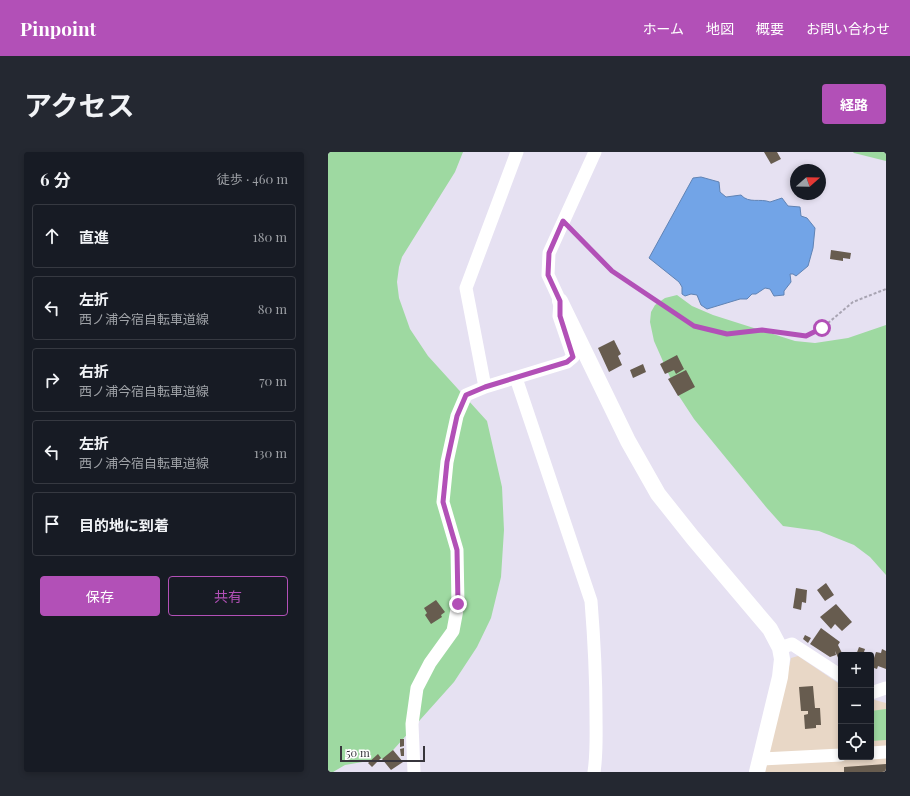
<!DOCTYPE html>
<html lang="ja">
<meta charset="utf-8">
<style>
:root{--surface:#171b24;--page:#242831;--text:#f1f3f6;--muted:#9ea1a6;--line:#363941;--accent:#b250b7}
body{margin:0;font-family:"Playfair Display","Noto Sans JP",serif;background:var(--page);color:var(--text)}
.controls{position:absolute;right:12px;bottom:12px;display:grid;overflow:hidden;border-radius:4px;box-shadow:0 2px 6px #0003}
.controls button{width:36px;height:36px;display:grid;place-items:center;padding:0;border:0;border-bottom:1px solid var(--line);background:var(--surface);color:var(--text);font:20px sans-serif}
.compass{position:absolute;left:462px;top:12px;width:36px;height:36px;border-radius:50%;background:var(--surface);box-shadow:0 2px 6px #0003;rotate:70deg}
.scale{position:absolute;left:12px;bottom:10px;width:85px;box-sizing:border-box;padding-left:4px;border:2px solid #37353c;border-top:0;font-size:11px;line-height:14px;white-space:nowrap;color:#37353c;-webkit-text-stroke:3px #fff;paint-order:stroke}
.stop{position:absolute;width:12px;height:12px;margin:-9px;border:3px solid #b250b7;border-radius:50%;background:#fff}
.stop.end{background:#b250b7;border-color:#fff;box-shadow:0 1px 4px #0008}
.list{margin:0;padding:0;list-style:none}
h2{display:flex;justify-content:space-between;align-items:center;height:52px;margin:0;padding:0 16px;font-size:17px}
h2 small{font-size:13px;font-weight:400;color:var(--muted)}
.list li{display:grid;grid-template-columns:26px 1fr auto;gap:12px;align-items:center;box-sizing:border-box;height:64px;margin:0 8px 8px;padding:0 8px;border:1px solid var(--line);border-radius:4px}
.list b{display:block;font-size:15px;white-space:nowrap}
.list p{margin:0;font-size:13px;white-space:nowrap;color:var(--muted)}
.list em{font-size:13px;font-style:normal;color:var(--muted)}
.actions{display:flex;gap:8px;padding:12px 16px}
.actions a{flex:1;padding:9px 0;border:1px solid var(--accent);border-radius:4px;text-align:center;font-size:14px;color:var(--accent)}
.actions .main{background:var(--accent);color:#fff}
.icon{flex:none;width:22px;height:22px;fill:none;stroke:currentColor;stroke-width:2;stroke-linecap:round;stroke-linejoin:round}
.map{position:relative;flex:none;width:558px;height:620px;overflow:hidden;border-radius:4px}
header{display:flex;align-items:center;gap:24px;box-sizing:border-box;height:56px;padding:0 20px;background:var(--accent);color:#fff}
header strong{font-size:19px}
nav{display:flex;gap:22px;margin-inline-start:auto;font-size:14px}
.intro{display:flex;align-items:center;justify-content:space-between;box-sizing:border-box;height:96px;padding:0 24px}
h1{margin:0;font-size:28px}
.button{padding:10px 18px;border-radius:4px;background:var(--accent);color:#fff;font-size:14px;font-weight:700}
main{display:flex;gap:24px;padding:0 24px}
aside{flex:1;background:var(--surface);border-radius:4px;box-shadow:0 2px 6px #0003}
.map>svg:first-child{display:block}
</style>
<header>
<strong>Pinpoint</strong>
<nav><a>ホーム</a><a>地図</a><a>概要</a><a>お問い合わせ</a></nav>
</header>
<div class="intro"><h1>アクセス</h1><a class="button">経路</a></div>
<main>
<aside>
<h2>6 分<small>徒歩 · 460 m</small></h2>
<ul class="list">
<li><svg class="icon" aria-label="ahead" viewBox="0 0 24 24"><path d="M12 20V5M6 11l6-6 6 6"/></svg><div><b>直進</b></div><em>180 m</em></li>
<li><svg class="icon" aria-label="left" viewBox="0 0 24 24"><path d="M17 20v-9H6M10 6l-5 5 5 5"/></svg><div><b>左折</b><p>西ノ浦今宿自転車道線</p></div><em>80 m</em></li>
<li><svg class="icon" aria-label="right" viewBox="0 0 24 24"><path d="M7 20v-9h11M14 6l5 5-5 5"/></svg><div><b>右折</b><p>西ノ浦今宿自転車道線</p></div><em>70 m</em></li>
<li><svg class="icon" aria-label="left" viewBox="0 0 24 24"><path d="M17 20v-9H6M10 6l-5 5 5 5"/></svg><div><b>左折</b><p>西ノ浦今宿自転車道線</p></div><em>130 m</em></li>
<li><svg class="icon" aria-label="arrive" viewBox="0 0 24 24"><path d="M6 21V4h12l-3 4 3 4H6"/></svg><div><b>目的地に到着</b></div></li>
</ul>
<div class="actions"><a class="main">保存</a><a>共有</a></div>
</aside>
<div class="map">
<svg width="558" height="620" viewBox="0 0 558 620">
<rect width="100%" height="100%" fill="#e6e1f2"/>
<!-- industrial -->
<path fill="#e8d7c6" d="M470,504L513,533V605H543V547L558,551V620H437L463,506Z"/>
<!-- green -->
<path fill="#9ed9a1" d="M0,0H135L127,20L74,105L71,115L69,130L71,146L82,177L100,204L159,269L174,335L176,378L173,425L163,466L149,495L126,530L58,606L17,613L5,620H0Z
M525,0H558V9L526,1Z
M349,143L364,154L385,163L467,189L487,191L520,186L558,173V423L542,405L526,393L491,379L455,374L438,355L366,267L349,241L326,189L322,170L323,160L327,153L337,146Z
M558,557V588L543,589V559Z"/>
<!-- water -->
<path fill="#72a4e7" stroke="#6083b4" d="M373,25L391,30L392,40L398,45L413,43C421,52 432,46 442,50L454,46L460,54L472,55L473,64L479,66L487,76L485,96L480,114L468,124L465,122H462L463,130L456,139V143L446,144L442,137L437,136L428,142H424L419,147H412L379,157L373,153L369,143L363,142L357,144L354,142V135L351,130L321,106L365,26Z"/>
<!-- building -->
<path fill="#675c4f" d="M436,0H449L453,7L443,12Z
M503,98L523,101L522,107L515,106V109L502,107Z
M286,188L293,202L290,204L294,213L281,220L270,196Z
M349,203L356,217L348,222L346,218L337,222L332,212Z
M315,212L318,220L305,226L302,218Z
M358,218L367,235L350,244L340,227Z
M498,431L506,443L497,449L489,438Z
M468,436L479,438L478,451L474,450L473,458L465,456Z
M108,448L117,460L113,463L114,465L103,472L97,463L99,461L96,456Z
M508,452L524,470L514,479L507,472L503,477L492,465Z
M493,476L512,490L510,493L515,503H513V508H511L507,499L508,503L502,505L482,492Z
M477,483L483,486L480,491L475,487Z
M531,495L537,497L535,503H528Z
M554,497L558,499V517L550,514L549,517L543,515V505L546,506L548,500L553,501Z
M485,534L487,556H492L493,573H488V576L477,577L476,563L480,562V559H473L471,535Z
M72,587H76V594L72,595Z
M76,596V604H73L72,597Z
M65,598L75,610L63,618L54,607Z
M50,602L53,606L44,615L40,611Z
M558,612V620H516V615Z"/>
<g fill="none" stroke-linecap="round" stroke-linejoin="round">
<!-- path -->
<path stroke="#a8a4b2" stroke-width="2" stroke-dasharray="3 2" stroke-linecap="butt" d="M244,78L284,119L366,174L399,182L434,179L479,184L494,176L525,150L558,137"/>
<!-- minor -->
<path stroke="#fff" stroke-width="13" d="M188,226L263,449C266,486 268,524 268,562C268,581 269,601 266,620
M157,235L138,136L189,0
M452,496L464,492L513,524
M543,541L558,536
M543,601L558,600
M432,607L513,603
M86,620L84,572L89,536L102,511L125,479L130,452L129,398L115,350L119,310L129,264L138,243L157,235L239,210L245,205L231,164L232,149L220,123L221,101L267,0"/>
<!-- tertiary -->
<path stroke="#fff" stroke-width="16" d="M232,149L300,289L330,342L365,386L442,477L452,496L454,507L452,525L429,620"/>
</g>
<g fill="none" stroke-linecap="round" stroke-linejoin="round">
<!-- route -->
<path stroke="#b250b7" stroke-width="5" d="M130,452L129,398L115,350L119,310L129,264L138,243L157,235L239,210L245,205L232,164V149L220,123L221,101L235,69L284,119L366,174L399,182L434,178L478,184L494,176"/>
</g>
</svg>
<div class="controls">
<button>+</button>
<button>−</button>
<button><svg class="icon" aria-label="locate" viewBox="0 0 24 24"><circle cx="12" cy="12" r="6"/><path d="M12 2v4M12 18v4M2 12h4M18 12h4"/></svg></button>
</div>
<svg class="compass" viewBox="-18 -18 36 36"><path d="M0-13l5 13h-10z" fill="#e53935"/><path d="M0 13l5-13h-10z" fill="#9ea1a6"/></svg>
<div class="scale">50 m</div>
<div class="stop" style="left:494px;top:176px"></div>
<div class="stop end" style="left:130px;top:452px"></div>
</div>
</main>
